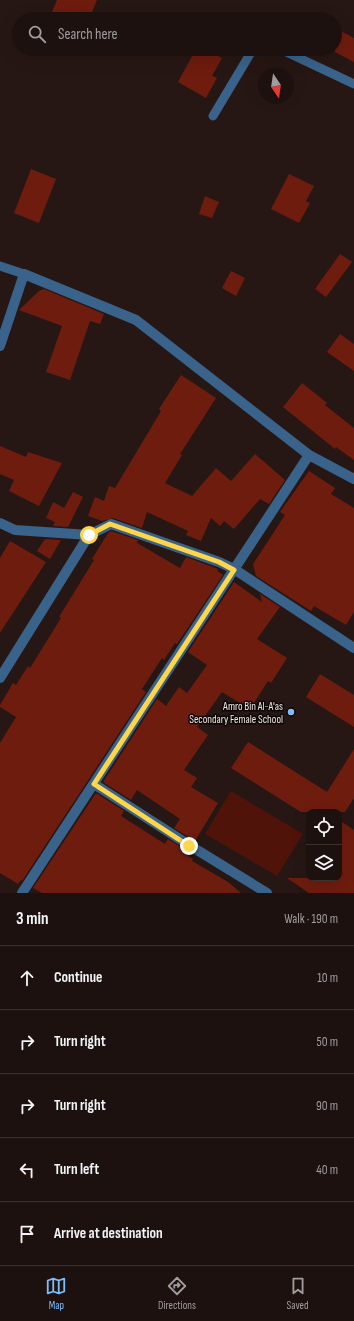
<!DOCTYPE html>
<meta charset="utf-8">
<style>
:root{--surface:#1d110f;--page:#2a1f1d;--text:#f1f3f6;--muted:#a09d9e;--line:#3b312f;--accent:#7ebdf9}
body{margin:0;font-family:"Sofia Sans Condensed",sans-serif;background:var(--page);color:var(--text)}
.controls{position:absolute;right:12px;bottom:12px;display:grid;overflow:hidden;border-radius:8px;box-shadow:0 4px 16px #0002}
.controls button{width:36px;height:36px;display:grid;place-items:center;padding:0;border:0;border-bottom:1px solid var(--line);background:var(--surface);color:var(--text);font:20px sans-serif}
.compass{position:absolute;left:258px;top:68px;width:36px;height:36px;border-radius:50%;background:var(--surface);box-shadow:0 4px 16px #0002;rotate:167deg}
.stop{position:absolute;width:12px;height:12px;margin:-9px;border:3px solid #ffd54a;border-radius:50%;background:#fff}
.stop.end{background:#ffd54a;border-color:#fff;box-shadow:0 1px 4px #0008}
.list{margin:0;padding:0;list-style:none}
h2{display:flex;justify-content:space-between;align-items:center;height:52px;margin:0;padding:0 16px;font-size:17px}
h2 small{font-size:13px;font-weight:400;color:var(--muted)}
.list li{display:grid;grid-template-columns:26px 1fr auto;gap:12px;align-items:center;box-sizing:border-box;height:64px;padding:0 16px;border-top:1px solid var(--line)}
.list b{display:block;font-size:15px;white-space:nowrap}
.list em{font-size:13px;font-style:normal;color:var(--muted)}
.icon{flex:none;width:22px;height:22px;fill:none;stroke:currentColor;stroke-width:2;stroke-linecap:round;stroke-linejoin:round}
.map{position:relative;flex:none;width:354px;height:893px;overflow:hidden}
.search{position:absolute;background:var(--surface);box-shadow:0 4px 16px #0002;left:12px;right:12px;top:12px;height:44px;display:flex;align-items:center;gap:10px;box-sizing:border-box;padding:0 14px;border-radius:22px;color:var(--muted);font-size:15px}
.sheet{height:372px;background:var(--surface)}
nav{display:flex;justify-content:space-around;align-items:center;box-sizing:border-box;height:56px;border-top:1px solid var(--line);background:var(--surface);font-size:11px;color:var(--muted)}
nav a{display:grid;justify-items:center;gap:2px}
nav .on{color:var(--accent)}
.map>svg:first-child{display:block}
</style>
<div class="map">
<svg width="354" height="893" viewBox="0 0 354 893">
<rect width="100%" height="100%" fill="#271714"/>
<!-- green -->
<path fill="#4f1309" d="M231,791L303,834L277,876L205,834Z"/>
<!-- building -->
<path fill="#6e1c0e" d="M57,0H97L89,19H49Z
M335,28L354,38V62L335,52Z
M196,49H205L222,58L212,76L217,78L206,98L178,82Z
M31,169L56,179L39,223L14,213Z
M289,174L314,186L306,201L310,203L299,223L271,209Z
M205,196L219,202L212,218L199,214Z
M340,254L352,262L326,297L315,289Z
M231,271L245,278L236,296L222,288Z
M44,289L104,314L100,324L90,321L70,380L46,372L62,326L19,310L39,291Z
M340,334L354,344V371L327,352Z
M181,375L216,398L180,454L182,455L165,483L192,496L216,468L231,481L255,454L285,480L269,504L260,499L234,529L224,521L220,526L211,518L201,541L186,535L188,531L147,512L142,528L113,518L102,521L88,516L95,497L104,501L109,486L115,488L161,411L159,409Z
M302,383L327,403L325,405L354,428V460L336,447L335,449L283,407Z
M0,446L26,457L28,452L62,463L39,506L9,491L14,480L0,474Z
M309,471L335,488L331,494L354,508V612L346,625L314,606L311,611L256,576L253,564L285,515L280,512Z
M73,492L83,497L68,527L53,526L55,522L46,518L53,502L64,508Z
M111,531L138,540L137,543L180,568L186,557L218,569L217,571L223,575L177,644L175,643L164,660L162,658L142,689L146,692L22,881L21,880L18,884L0,873V743L16,717L0,707V705L13,683L16,685L28,666L30,668L61,618L59,617L94,560L92,559L108,533Z
M45,539L61,540L50,559L37,551Z
M10,541L46,562L0,633V558Z
M234,582L262,602L260,594L280,607L257,639L287,658L271,683L268,681L250,709L222,692L197,727L208,735L184,770L197,778L191,787L218,803L195,841L174,828L180,819L137,790L131,800L103,782L157,699L166,706L179,687L187,693L207,665L188,652Z
M320,674L354,695V727L306,697Z
M248,742L327,792L354,749V798L345,812H301L231,768Z
M96,793L124,811L121,816L165,844L168,839L189,852L187,855L193,859L192,861L228,882L241,893H42L33,888Z
M339,820L354,830V893H309L287,878H339Z"/>
<g fill="none" stroke-linecap="round" stroke-linejoin="round">
<!-- service -->
<path stroke="#39638b" stroke-width="9" d="M280,49L354,84
M213,116L253,49
M0,266L24,274"/>
<!-- minor -->
<path stroke="#39638b" stroke-width="10" d="M0,346L24,274L136,320L309,455L354,479
M0,523L15,530L89,535L111,524L219,562L234,569L354,648
M0,678L89,535
M94,784L189,845L267,893
M22,893L309,455"/>
</g>
<g fill="none" stroke-linecap="round" stroke-linejoin="round">
<!-- route -->
<path stroke="#ffd54a" stroke-width="5" d="M89,535L110,524L219,562L234,570L94,784L189,846"/>
</g>
<!-- markers -->
<circle fill="#7ebdf9" stroke="#0b0504" stroke-width="1.5" cx="291" cy="712" r="4"/>
<g text-anchor="middle" stroke-width="3" stroke-linejoin="round" paint-order="stroke">
<!-- poi labels -->
<g font-size="11" fill="#f3e7e5" stroke="#0b0504" text-anchor="end">
<text x="283" y="710">Amro Bin Al-A'as<tspan x="283" dy="13">Secondary Female School</tspan></text>
</g>
</g>
</svg>
<div class="controls">
<button><svg class="icon" aria-label="locate" viewBox="0 0 24 24"><circle cx="12" cy="12" r="6"/><path d="M12 2v4M12 18v4M2 12h4M18 12h4"/></svg></button>
<button><svg class="icon" aria-label="layers" viewBox="0 0 24 24"><path d="M12 4l9 5-9 5-9-5zM3 14l9 5 9-5"/></svg></button>
</div>
<svg class="compass" viewBox="-18 -18 36 36"><path d="M0-13l5 13h-10z" fill="#e53935"/><path d="M0 13l5-13h-10z" fill="#a09d9e"/></svg>
<div class="stop" style="left:89px;top:535px"></div>
<div class="stop end" style="left:189px;top:846px"></div>
<div class="search"><svg class="icon" aria-label="search" viewBox="0 0 24 24"><circle cx="10" cy="10" r="6"/><path d="M15 15l6 6"/></svg>Search here</div>
</div>
<section class="sheet">
<h2>3 min<small>Walk · 190 m</small></h2>
<ul class="list">
<li><svg class="icon" aria-label="ahead" viewBox="0 0 24 24"><path d="M12 20V5M6 11l6-6 6 6"/></svg><div><b>Continue</b></div><em>10 m</em></li>
<li><svg class="icon" aria-label="right" viewBox="0 0 24 24"><path d="M7 20v-9h11M14 6l5 5-5 5"/></svg><div><b>Turn right</b></div><em>50 m</em></li>
<li><svg class="icon" aria-label="right" viewBox="0 0 24 24"><path d="M7 20v-9h11M14 6l5 5-5 5"/></svg><div><b>Turn right</b></div><em>90 m</em></li>
<li><svg class="icon" aria-label="left" viewBox="0 0 24 24"><path d="M17 20v-9H6M10 6l-5 5 5 5"/></svg><div><b>Turn left</b></div><em>40 m</em></li>
<li><svg class="icon" aria-label="arrive" viewBox="0 0 24 24"><path d="M6 21V4h12l-3 4 3 4H6"/></svg><div><b>Arrive at destination</b></div></li>
</ul>
</section>
<nav>
<a class="on"><svg class="icon" aria-label="map" viewBox="0 0 24 24"><path d="M3 6l6-2 6 2 6-2v14l-6 2-6-2-6 2zM9 4v14M15 6v14"/></svg>Map</a>
<a><svg class="icon" aria-label="directions" viewBox="0 0 24 24"><path d="M12 3l9 9-9 9-9-9zM9 14v-3h6M13 9l2 2-2 2"/></svg>Directions</a>
<a><svg class="icon" aria-label="saved" viewBox="0 0 24 24"><path d="M7 4h10v16l-5-4-5 4z"/></svg>Saved</a>
</nav>
